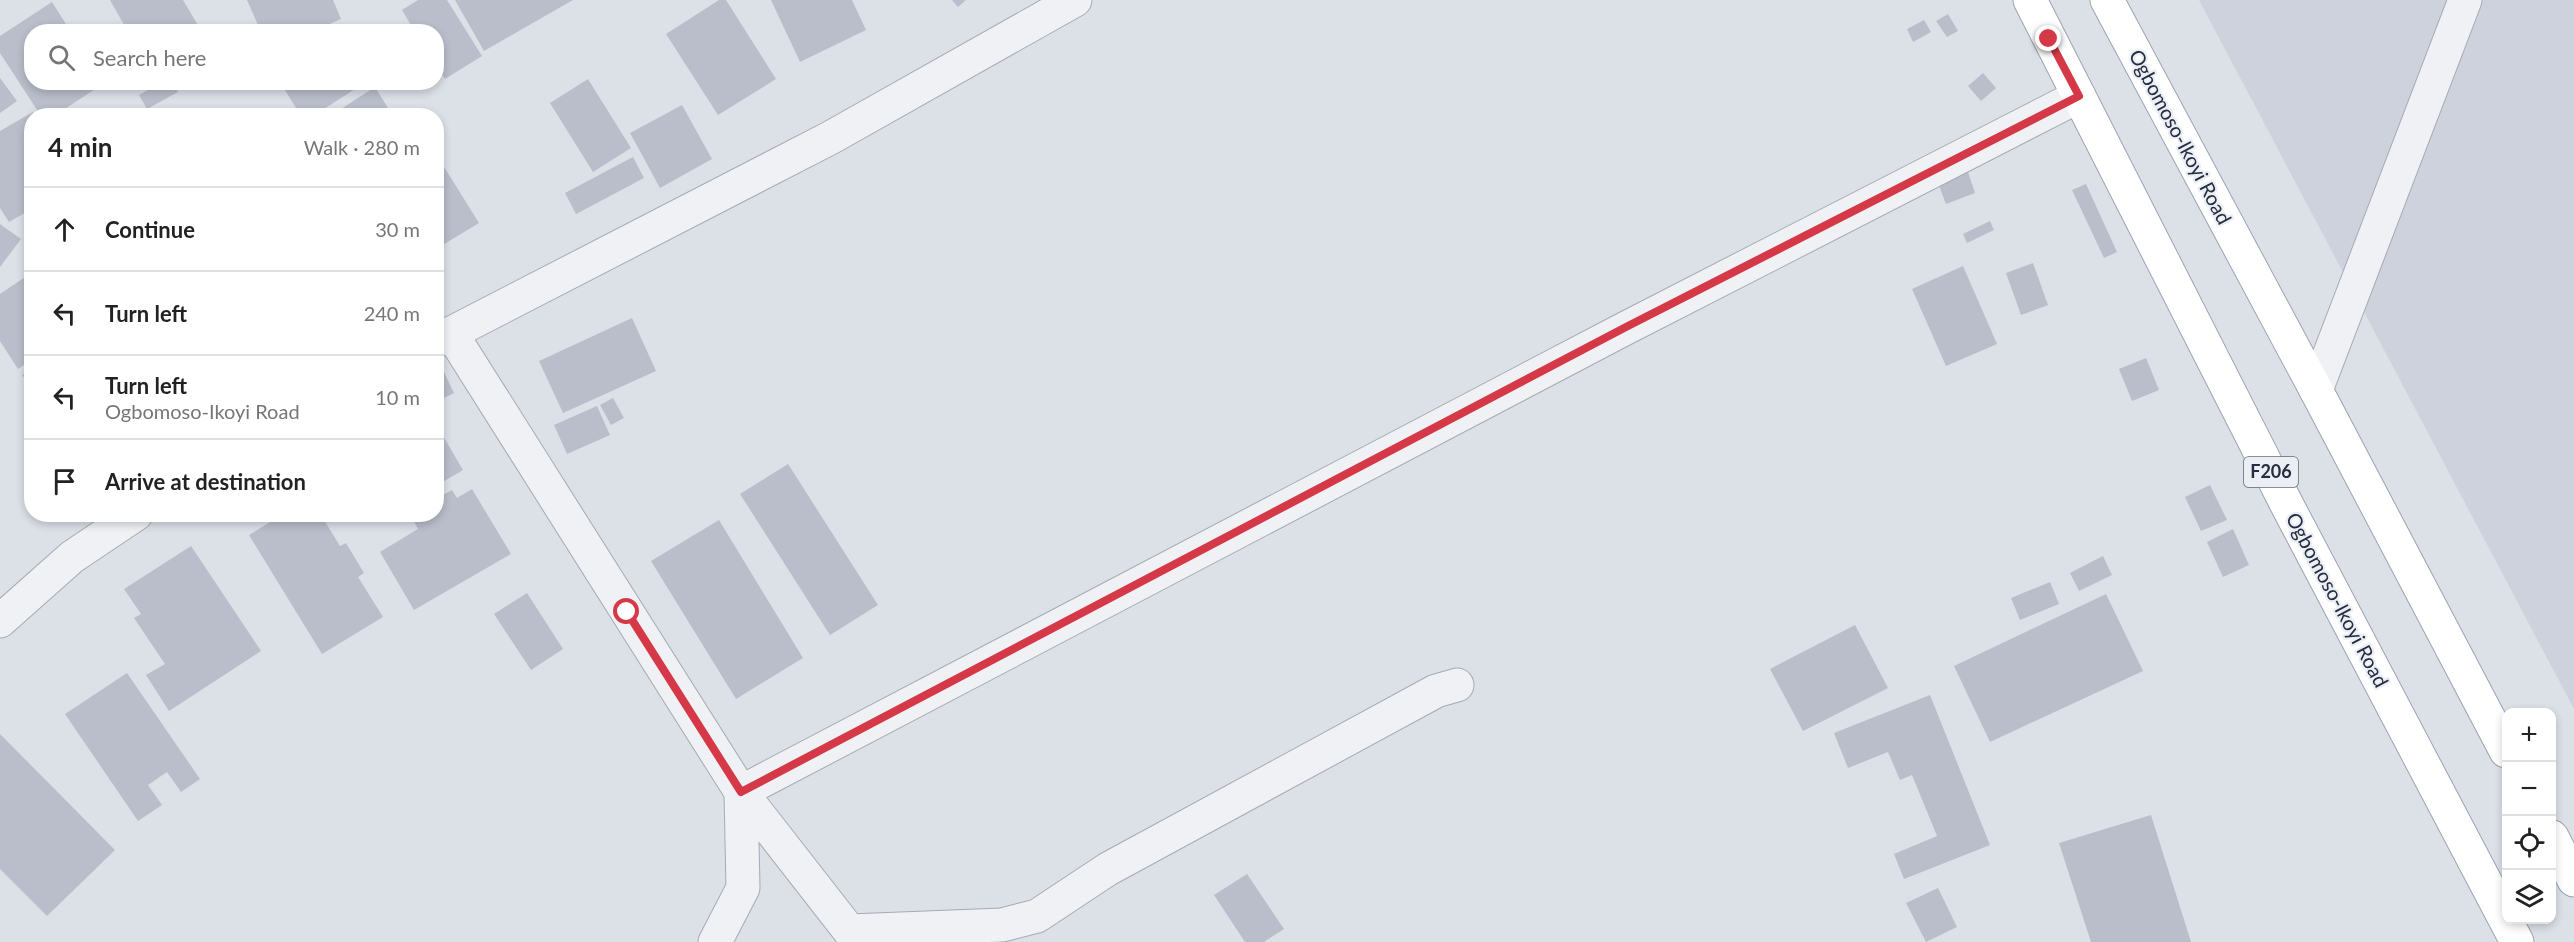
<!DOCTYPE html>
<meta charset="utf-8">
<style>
:root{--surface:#fff;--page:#f6f6f6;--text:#222;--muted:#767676;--line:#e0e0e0}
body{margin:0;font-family:Lato,sans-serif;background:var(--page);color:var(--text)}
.controls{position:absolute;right:18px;bottom:18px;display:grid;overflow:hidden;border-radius:12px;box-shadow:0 3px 9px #0003}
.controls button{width:54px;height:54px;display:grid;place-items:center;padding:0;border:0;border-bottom:2px solid var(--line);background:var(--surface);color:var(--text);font:30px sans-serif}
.stop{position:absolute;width:18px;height:18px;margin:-14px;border:4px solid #d53846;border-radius:50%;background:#fff}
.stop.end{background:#d53846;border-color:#fff;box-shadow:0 2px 6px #0008}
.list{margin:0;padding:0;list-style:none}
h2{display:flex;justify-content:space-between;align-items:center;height:78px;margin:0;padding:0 24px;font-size:26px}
h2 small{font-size:20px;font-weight:400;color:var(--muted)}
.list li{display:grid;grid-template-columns:39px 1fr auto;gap:18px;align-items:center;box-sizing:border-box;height:84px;padding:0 24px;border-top:2px solid var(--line)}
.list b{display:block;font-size:22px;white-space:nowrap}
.list p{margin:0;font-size:20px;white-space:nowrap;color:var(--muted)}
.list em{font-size:20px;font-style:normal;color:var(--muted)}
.icon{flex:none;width:33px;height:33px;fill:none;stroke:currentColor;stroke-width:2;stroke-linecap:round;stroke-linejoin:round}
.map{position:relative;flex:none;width:2574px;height:942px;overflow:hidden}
.search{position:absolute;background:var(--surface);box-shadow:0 3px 9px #0003;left:24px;top:24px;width:420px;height:66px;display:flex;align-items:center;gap:15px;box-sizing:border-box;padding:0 21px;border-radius:24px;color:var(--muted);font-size:22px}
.panel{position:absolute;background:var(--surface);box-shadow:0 3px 9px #0003;left:24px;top:108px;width:420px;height:414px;border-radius:24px}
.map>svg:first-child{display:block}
</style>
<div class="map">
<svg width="2574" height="942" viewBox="0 0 2574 942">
<rect width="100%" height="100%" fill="#dce0e7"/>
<!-- built -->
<path fill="#ced2dc" d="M2199,0H2574V709Z"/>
<!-- building -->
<path fill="#b9beca" d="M110,0H183L202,32H128Z
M247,0H333L341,19L312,32H261Z
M418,0H447L482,56L445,79L436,66V32H415L402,10Z
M455,0H573L484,51Z
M719,0H726L776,79L718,115L666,34Z
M771,0H852L866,30L800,62Z
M952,0H966L958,7Z
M52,2L71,32H32V82H106L54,116H41L0,53V36Z
M1948,14L1958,31L1947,37L1936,21Z
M1924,20L1931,32L1913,42L1907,29Z
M342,25L346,32H331Z
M1983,73L1996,88L1981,101L1968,86Z
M0,78L17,101L0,113Z
M588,79L631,148L593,172L550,103Z
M162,82H173L178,92L147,109L139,95Z
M280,82H366L313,116H301Z
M375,87L393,116H330Z
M682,105L712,159L660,188L630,133Z
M33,112L35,116H32V209L9,222L0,208V131Z
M436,154L479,223L436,249Z
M633,157L644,178L576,214L565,193Z
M1968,172L1975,193L1946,204L1938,183Z
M2086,184L2117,252L2104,258L2072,190Z
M1990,221L1994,230L1967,243L1963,234Z
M0,224L21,239L0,267Z
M2033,263L2048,305L2021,315L2006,273Z
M1963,266L1997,344L1946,366L1912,289Z
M31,273L32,360L18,369L0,341V294Z
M632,318L656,371L563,413L539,361Z
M2146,358L2159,390L2132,401L2119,369Z
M32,368V388L22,375Z
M443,370L454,393L436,402V373Z
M613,398L624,418L611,425L600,405Z
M597,406L610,435L567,454L554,425Z
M436,424L463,470L436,486Z
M788,464L878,605L830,635L740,494Z
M2210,485L2227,520L2201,531L2185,497Z
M472,489L511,554L414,610L380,552L418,529L410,514H436V499L452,490L457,498Z
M283,514H328L330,517L324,520L340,546L346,543L364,573L358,577L383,617L322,654L249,535Z
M370,514H387L375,522Z
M719,520L803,658L736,699L651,561Z
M2233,529L2249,565L2223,577L2207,542Z
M191,546L261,651L169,711L146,675L165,664L134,618L141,614L124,589Z
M2103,556L2112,575L2079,591L2070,573Z
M2050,582L2059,604L2020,620L2011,598Z
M527,593L563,649L531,670L494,614Z
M2106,594L2143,671L1990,742L1954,666Z
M1855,625L1888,688L1803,731L1770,669Z
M127,673L200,779L181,792L167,772L148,785L162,805L138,821L65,714Z
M1930,695L1990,845L1904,879L1894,854L1937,836L1912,775L1900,780L1888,752L1848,768L1834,733Z
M0,734L115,850L47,916L0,869Z
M2151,815L2191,942H2091L2059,843Z
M1247,874L1284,929L1264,942H1245L1214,895Z
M1938,888L1957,927L1926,942L1906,903Z"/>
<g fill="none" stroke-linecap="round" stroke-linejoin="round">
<defs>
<path id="minor" d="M451,333L741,792L858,942
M436,341L830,138L1075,0
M2316,390L2465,0
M0,621L72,557L136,514
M850,931L1002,925L1037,916L1108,869L1436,691L1457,685
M715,942L743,888L741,792L1626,328L2079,96"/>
<path id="major" d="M2030,0L2287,505L2517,942
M2107,0L2316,390L2506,751
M2552,837L2574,880"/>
</defs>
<!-- minor casing -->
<use href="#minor" stroke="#a5aab4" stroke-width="35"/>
<!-- major casing -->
<use href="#major" stroke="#9ba3b3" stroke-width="35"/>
<!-- minor -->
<use href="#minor" stroke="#eff1f5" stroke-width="33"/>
<!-- major -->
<use href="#major" stroke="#fff" stroke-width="33"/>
</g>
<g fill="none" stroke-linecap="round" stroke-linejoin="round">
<!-- route -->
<path stroke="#d53846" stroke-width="8" d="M627,612L741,792L1626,327L2079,96L2049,39"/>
</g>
<g text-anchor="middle" stroke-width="4.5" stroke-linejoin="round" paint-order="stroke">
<!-- shield labels -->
<rect fill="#ebeff5" stroke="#606775" stroke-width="1.5" x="2244" y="457" width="54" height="30" rx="4.5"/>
<g font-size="18" font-weight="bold" fill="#252d3e">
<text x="2271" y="478">F206</text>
</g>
<!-- street labels -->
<g font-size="20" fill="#252d3e" stroke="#ebeff5">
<text transform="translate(2180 137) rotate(62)" y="7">Ogbomoso-Ikoyi Road</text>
<text transform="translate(2337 600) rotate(62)" y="7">Ogbomoso-Ikoyi Road</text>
</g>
</g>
</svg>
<div class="controls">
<button>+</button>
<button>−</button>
<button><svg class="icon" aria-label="locate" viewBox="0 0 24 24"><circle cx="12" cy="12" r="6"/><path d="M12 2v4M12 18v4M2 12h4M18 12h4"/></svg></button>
<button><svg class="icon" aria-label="layers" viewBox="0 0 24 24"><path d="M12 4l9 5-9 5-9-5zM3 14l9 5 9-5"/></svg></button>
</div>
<div class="stop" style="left:627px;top:612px"></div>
<div class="stop end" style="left:2049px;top:39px"></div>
<div class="search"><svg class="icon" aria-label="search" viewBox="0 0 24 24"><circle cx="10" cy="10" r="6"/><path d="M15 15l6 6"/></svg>Search here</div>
<section class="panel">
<h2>4 min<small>Walk · 280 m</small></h2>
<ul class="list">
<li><svg class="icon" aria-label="ahead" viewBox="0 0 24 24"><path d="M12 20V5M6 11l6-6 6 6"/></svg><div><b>Continue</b></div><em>30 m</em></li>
<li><svg class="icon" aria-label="left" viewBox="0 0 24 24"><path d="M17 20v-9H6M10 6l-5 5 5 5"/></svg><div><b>Turn left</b></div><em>240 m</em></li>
<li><svg class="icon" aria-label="left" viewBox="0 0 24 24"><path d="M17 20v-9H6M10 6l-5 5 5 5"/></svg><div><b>Turn left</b><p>Ogbomoso-Ikoyi Road</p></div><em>10 m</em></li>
<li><svg class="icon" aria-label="arrive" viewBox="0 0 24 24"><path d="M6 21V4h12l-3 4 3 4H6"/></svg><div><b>Arrive at destination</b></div></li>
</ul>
</section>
</div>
